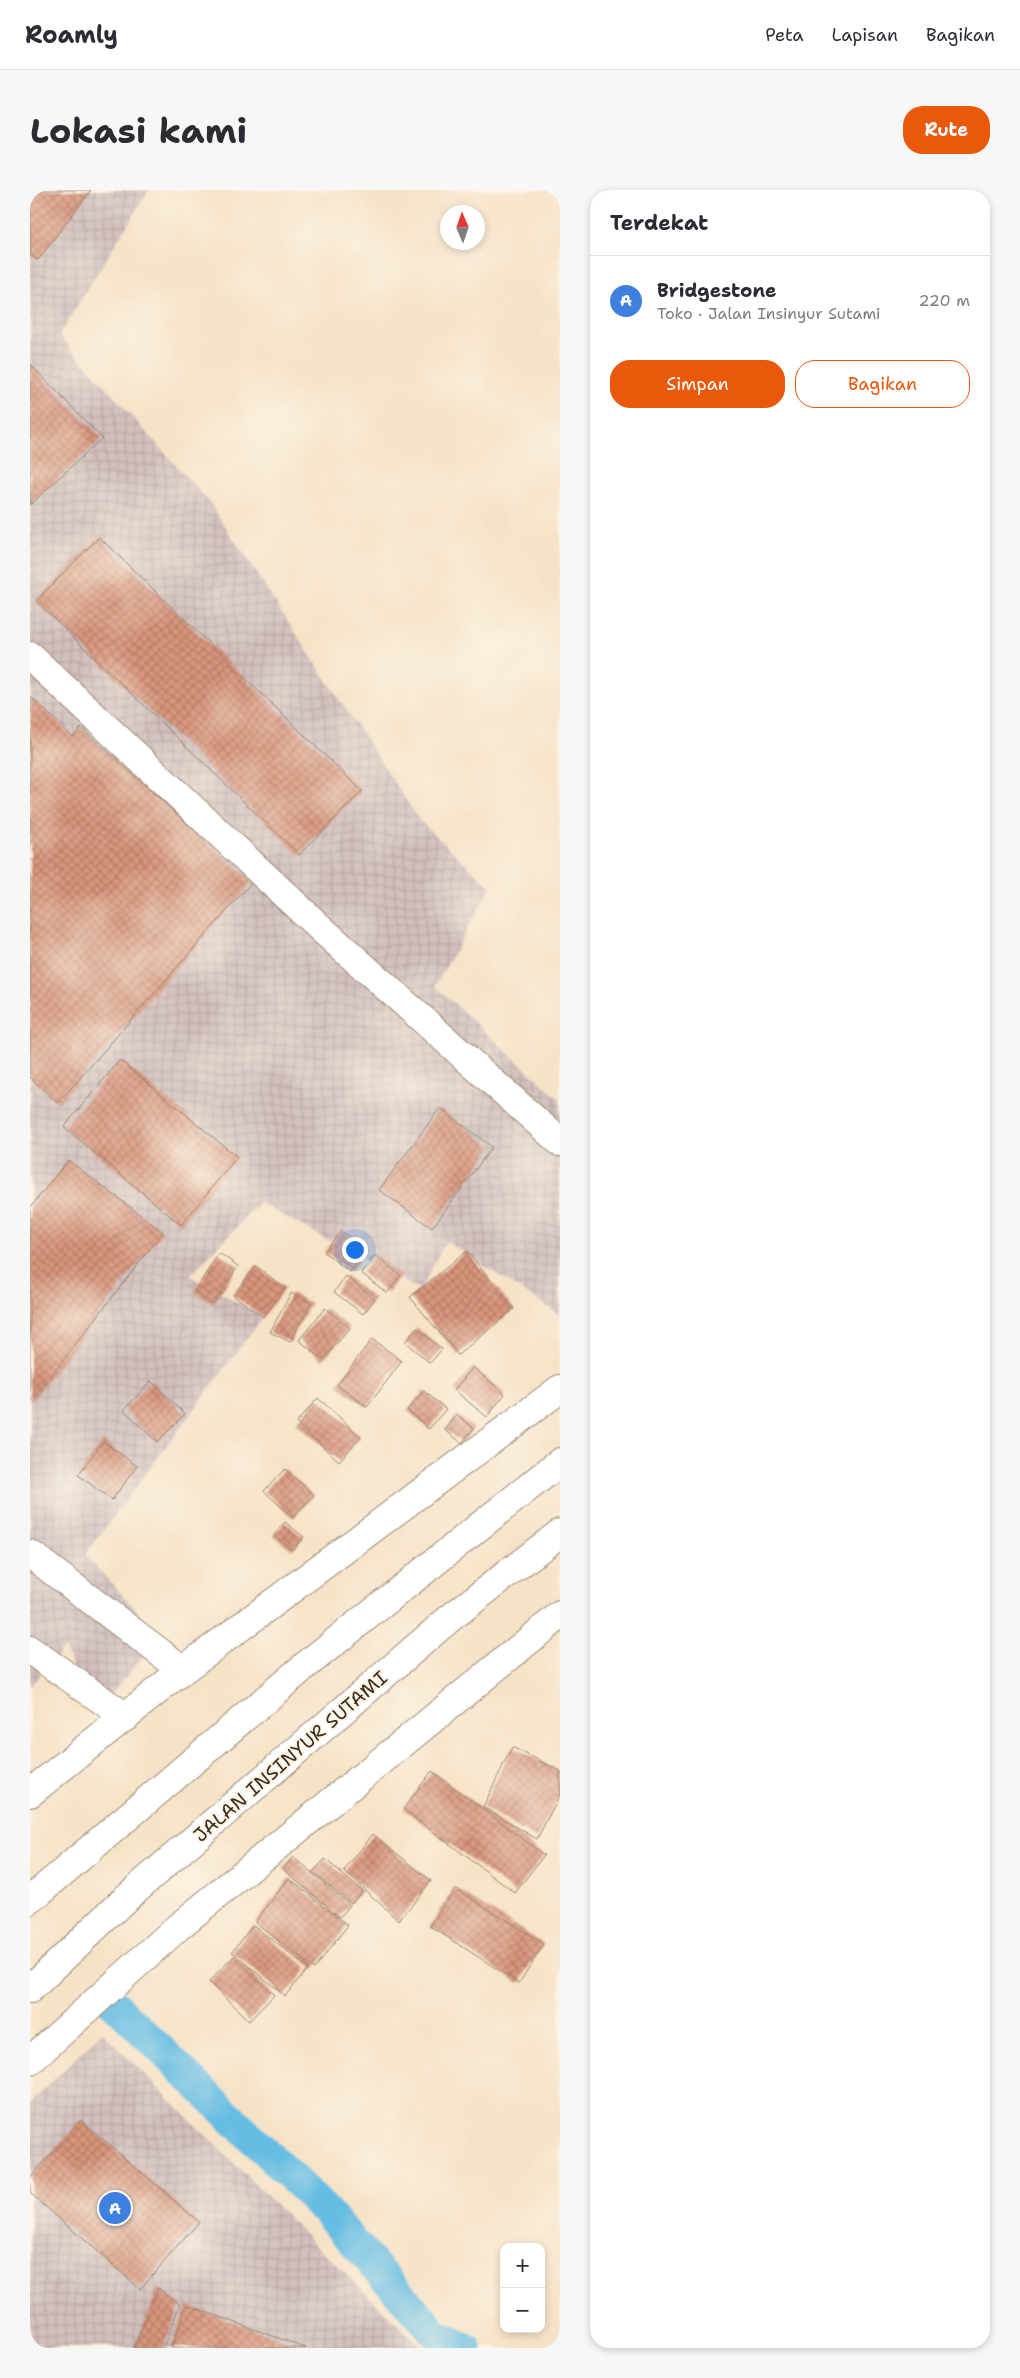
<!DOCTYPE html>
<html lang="id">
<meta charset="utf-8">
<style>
:root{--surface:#fff;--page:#f7f7f7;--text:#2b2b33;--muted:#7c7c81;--line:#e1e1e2;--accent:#ea580c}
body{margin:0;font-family:"Shantell Sans",sans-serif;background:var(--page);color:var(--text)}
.controls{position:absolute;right:15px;bottom:15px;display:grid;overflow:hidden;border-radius:10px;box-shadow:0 2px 8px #0003}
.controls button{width:45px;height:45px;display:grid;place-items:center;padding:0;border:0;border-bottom:1px solid var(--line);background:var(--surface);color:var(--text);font:25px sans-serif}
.compass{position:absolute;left:410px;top:15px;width:45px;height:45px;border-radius:50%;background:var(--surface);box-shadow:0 2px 8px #0003;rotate:358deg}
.you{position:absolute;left:324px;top:1059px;width:18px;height:18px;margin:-12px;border:4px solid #fff;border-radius:50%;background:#1a73e8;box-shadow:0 0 0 8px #1a73e833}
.badge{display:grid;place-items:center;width:32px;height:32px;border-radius:50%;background:var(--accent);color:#fff;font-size:16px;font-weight:700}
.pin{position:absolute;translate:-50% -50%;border:2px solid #fff;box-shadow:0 1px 5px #0006}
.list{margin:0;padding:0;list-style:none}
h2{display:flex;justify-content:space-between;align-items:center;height:65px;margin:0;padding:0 20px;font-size:21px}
h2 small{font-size:16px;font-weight:400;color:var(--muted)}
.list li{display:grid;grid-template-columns:32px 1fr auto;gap:15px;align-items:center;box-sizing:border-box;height:90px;padding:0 20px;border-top:1px solid var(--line)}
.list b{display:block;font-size:19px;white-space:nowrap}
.list p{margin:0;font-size:16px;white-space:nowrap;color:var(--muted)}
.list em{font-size:16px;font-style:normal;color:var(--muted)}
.actions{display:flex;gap:10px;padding:15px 20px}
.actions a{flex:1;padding:11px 0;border:1px solid var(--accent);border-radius:20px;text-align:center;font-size:18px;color:var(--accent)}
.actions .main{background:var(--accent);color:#fff}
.map{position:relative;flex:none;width:530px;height:2158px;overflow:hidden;border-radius:20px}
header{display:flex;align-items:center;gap:30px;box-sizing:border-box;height:70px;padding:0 25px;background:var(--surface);border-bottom:1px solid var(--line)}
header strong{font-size:24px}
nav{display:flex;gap:28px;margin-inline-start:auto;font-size:18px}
.intro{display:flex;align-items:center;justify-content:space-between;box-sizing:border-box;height:120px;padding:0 30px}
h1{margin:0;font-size:35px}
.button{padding:12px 22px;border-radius:20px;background:var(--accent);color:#fff;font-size:18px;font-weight:700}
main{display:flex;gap:30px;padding:0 30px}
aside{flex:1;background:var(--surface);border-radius:20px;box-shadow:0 2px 8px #0003}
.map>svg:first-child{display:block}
</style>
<header>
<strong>Roamly</strong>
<nav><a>Peta</a><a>Lapisan</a><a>Bagikan</a></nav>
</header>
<div class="intro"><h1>Lokasi kami</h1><a class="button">Rute</a></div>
<main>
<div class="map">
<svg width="530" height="2158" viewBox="0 0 530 2158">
<defs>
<pattern id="industrial-grid" width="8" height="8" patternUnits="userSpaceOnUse" patternTransform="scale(1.25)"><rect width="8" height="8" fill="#d1c0bd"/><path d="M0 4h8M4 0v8" fill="none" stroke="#b4a5a2"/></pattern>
<pattern id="building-cross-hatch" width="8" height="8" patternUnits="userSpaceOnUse" patternTransform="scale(1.25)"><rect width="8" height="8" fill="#da967d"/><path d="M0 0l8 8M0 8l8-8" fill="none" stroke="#b27b66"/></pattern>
</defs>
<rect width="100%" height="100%" fill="#fcf5e5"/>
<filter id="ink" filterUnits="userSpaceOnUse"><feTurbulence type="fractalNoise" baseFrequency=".02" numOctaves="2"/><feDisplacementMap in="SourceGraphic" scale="10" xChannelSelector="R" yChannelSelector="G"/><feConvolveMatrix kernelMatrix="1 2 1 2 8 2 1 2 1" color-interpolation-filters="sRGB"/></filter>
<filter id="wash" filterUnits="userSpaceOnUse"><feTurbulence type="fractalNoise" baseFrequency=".0096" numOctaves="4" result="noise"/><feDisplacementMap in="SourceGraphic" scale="20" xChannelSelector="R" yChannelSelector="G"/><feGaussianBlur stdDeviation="1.12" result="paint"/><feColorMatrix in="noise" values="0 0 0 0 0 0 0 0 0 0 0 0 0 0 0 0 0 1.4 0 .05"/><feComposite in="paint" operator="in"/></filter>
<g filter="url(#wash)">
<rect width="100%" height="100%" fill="#f6e2c6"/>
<!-- industrial -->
<path fill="url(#industrial-grid)" d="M0,0H119L29,145L179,312L390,631L461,697L405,796L530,910V1125L416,1051L390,1100L230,1013L160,1086L233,1127L55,1365L131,1446L63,1524L34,1457L0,1496Z
M72,1842L281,2050L392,2158H0V1914Z"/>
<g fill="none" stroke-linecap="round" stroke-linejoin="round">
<!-- canal -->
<path stroke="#66bde3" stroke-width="31" d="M75,1805L294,2019L407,2145L436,2158"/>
</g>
<g id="blocks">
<!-- building -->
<path fill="url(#building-cross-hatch)" d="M0,0H61L8,70L0,65Z
M0,174L72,248L0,315Z
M69,347L332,601L269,665L6,411Z
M0,506L43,547L51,538L222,692L28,913L0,887Z
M90,870L207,967L151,1035L34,937Z
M410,918L462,957L402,1038L349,1000Z
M38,970L133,1042L0,1213V1018Z
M311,1041L337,1061L320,1082L294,1062Z
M437,1061L484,1119L428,1165L380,1107Z
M189,1063L208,1076L183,1114L164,1102Z
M345,1065L371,1086L357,1103L331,1083Z
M226,1076L255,1098L233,1127L203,1105Z
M316,1086L345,1109L333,1124L304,1102Z
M261,1103L281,1113L260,1152L240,1142Z
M295,1118L320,1138L293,1170L269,1150Z
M387,1138L412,1159L400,1173L375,1152Z
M342,1149L372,1171L337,1217L307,1195Z
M443,1177L475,1204L457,1227L424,1200Z
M121,1191L155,1224L127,1252L94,1220Z
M394,1201L416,1219L399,1239L377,1220Z
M288,1208L331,1247L309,1271L266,1233Z
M427,1225L444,1238L432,1253L415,1240Z
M73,1251L107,1276L82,1310L48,1285Z
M255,1279L284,1305L263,1328L234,1301Z
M255,1332L274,1347L262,1360L244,1345Z
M482,1557L530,1581V1604L507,1649L453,1617Z
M402,1581L514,1665L485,1703L373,1619Z
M343,1644L401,1691L369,1731L314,1681Z
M263,1667L320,1715L310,1727L253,1679Z
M295,1669L332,1701L321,1713L283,1682Z
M259,1688L318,1735L284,1779L225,1732Z
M425,1698L514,1754L489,1793L400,1736Z
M223,1735L278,1778L255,1806L202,1762Z
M204,1766L244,1805L219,1831L179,1792Z
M51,1930L169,2032L110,2099L0,2003V1988Z
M128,2098L150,2114L133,2158H104Z
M157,2115L276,2158H141Z"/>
</g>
</g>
<g filter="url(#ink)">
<use href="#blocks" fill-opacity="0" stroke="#988672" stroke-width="1"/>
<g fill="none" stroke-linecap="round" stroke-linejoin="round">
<defs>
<path id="minor" d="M0,466L287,735L530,952
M0,1364L153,1480
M0,1460L96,1527
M0,1603L153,1480L530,1199
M0,1871L148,1737L530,1425"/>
<path id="highway" d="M0,1710L276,1475L530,1272
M0,1799L97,1707L419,1429L530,1343"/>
</defs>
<!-- minor casing -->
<use href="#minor" stroke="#988672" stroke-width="30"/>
<!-- highway casing -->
<use href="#highway" stroke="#988672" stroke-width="30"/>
<!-- minor -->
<use href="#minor" stroke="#fff" stroke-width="28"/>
<!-- highway -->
<use href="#highway" stroke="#fff" stroke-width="28"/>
</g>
</g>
<g text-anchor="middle" stroke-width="4.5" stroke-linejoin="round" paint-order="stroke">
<!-- street labels -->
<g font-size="19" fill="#3b2a1e" stroke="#fcf5e5">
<text transform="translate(260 1566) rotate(-41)" y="7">JALAN INSINYUR SUTAMI</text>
</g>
</g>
</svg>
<div class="controls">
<button>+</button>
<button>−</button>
</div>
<svg class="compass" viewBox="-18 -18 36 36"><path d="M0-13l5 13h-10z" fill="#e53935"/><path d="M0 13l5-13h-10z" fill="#7c7c81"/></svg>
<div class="you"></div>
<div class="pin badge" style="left:85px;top:2018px;background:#3f7fe0">A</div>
</div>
<aside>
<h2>Terdekat<small></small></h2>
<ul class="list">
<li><span class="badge" style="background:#3f7fe0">A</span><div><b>Bridgestone</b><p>Toko · Jalan Insinyur Sutami</p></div><em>220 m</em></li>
</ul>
<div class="actions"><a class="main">Simpan</a><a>Bagikan</a></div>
</aside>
</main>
